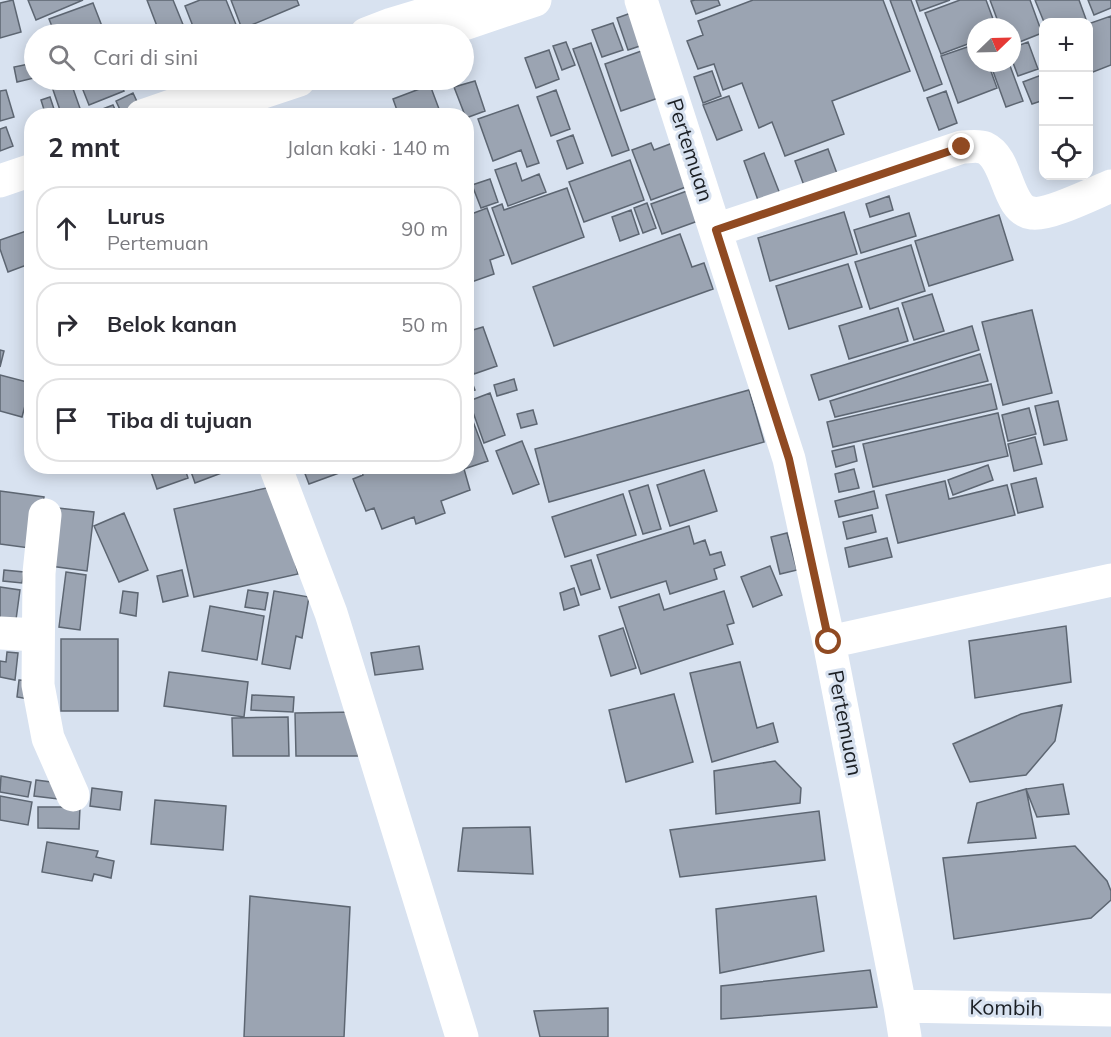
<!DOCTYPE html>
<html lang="id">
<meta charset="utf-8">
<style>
:root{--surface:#fff;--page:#f2f2f3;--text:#2b2b33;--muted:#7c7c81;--line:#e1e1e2}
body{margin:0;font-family:Mulish,sans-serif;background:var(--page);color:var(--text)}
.controls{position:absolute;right:18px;top:18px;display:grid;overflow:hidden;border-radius:12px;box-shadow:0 3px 15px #0003}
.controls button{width:54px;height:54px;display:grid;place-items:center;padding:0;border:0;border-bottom:2px solid var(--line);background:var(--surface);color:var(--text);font:30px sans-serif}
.compass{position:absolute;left:967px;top:18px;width:54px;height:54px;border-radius:50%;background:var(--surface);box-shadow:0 3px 15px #0003;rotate:67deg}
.stop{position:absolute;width:18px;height:18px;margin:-14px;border:4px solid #904a22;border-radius:50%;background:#fff}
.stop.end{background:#904a22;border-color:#fff;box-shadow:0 2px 6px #0008}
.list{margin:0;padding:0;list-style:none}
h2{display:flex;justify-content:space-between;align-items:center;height:78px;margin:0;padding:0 24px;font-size:26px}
h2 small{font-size:20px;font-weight:400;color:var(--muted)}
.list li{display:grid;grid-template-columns:39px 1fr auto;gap:18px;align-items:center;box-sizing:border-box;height:84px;margin:0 12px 12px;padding:0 12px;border:2px solid var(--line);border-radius:24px}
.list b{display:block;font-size:22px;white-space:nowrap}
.list p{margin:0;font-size:20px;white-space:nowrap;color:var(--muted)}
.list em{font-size:20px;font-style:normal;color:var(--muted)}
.icon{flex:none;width:33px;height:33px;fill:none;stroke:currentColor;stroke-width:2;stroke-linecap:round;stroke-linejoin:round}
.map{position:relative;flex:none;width:1111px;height:1037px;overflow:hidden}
.search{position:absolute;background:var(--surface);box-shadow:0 3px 15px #0003;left:24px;top:24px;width:450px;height:66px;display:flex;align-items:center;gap:15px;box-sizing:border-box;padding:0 21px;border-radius:33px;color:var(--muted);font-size:22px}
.panel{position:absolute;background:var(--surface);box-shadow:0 3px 15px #0003;left:24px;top:108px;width:450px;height:366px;border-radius:24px}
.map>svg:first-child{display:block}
</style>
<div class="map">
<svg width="1111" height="1037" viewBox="0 0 1111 1037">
<rect width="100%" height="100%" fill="#d8e2f0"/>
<!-- building -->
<path fill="#9ba4b2" stroke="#5d6672" stroke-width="1.5" d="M13,0L21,32L0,38V3Z
M28,0H83L36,20Z
M147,0H173L184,27L160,34Z
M200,0H226L239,32L234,34H196L185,6Z
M231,0H297L299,5L242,29Z
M695,0H718L720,5L696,14L691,1Z
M753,0H883L910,71L832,101L844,134L785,156L772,122L759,128L742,83L723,90L714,64L698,69L687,41L703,35L698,21Z
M890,0H911L942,84L924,91Z
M916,0H950L920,11Z
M960,0H986L996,27H976V41L941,54L925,13Z
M990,0H1030L1042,33L1012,45V27H1000Z
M1035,0H1079L1087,22H1044Z
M1088,0H1111V8L1094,15Z
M93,3L105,34H55L49,19Z
M631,13L643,45L628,50L617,18Z
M1111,16V65L1088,74V24Z
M613,23L623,50L602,57L592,30Z
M566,42L575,65L562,70L553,46Z
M1028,42L1038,69L1018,76L1012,60V48Z
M591,43L629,150L612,156L573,49Z
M976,44V63H988L997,88L958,103L941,56Z
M647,49L664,96L621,111L605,64Z
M549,50L559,79L536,88L525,58Z
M34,63V78L17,82L14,67Z
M990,63H1009L1023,101L1006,107Z
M712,71L721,96L703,103L694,77Z
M1044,74V100L1032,104L1023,82Z
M56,80H70L82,114L62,116L50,81Z
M94,80H119L124,91L89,105L81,85Z
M170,80H185L189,87L176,93Z
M475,81L485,111L466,118L454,87Z
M430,85L439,109L422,116H399L393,99Z
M6,90L14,117L0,121V91Z
M556,90L570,129L551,136L537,97Z
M946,91L957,123L939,130L927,98Z
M133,93L139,106L122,114L116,101Z
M729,96L742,130L717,140L703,105Z
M50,97L56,115L46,116L41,100Z
M113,105L117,114L102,116L100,110Z
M518,105L539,163L527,167L521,150L493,161L478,119Z
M6,127L13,146L0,151V129Z
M573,135L583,163L567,169L557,141Z
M678,141L694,184L651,200L632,150L651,143L654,150Z
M828,149L839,179L806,191L795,161Z
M764,153L780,194L759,203L744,161Z
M630,160L644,200L584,222L569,182Z
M516,163L522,181L539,174L546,192L508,206L495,170Z
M490,179L498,202L481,208L472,185Z
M698,187L709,217L662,234L651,204Z
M567,188L584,237L512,264L492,208L502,204L504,210Z
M889,196L893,210L870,217L866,204Z
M647,203L656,228L643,233L634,208Z
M487,208L504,255L490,260L494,274L466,284V216Z
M631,210L639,234L620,241L612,217Z
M844,212L857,254L770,281L758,238Z
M909,213L916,236L861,253L854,230Z
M999,215L1013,260L929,286L915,241Z
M32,229V263L8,272L0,249V240Z
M680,234L692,267L704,263L713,289L554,346L533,287Z
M911,245L925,291L870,309L855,262Z
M848,264L862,307L789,329L776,286Z
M932,294L944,331L914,340L902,303Z
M898,308L908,341L849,359L839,326Z
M1032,310L1052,393L1003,405L982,322Z
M972,326L979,350L819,400L811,375Z
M483,327L497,366L474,374L466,353V332Z
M0,350L4,351L0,367Z
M980,354L988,381L835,417L830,401Z
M466,367L475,390L466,393Z
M0,375L31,383L22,417L0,411Z
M514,379L517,390L497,396L494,385Z
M991,384L997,409L833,447L827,422Z
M749,390L764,442L549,502L535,449Z
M490,393L505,435L484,443L469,401Z
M1058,401L1067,440L1044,445L1035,406Z
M466,403L488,461L464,469L470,490L441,501L445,513L416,524L414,517L382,529L374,508L366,511L353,479L363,475L360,466H466Z
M1029,408L1036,434L1008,441L1002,415Z
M533,410L537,424L521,428L517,414Z
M998,413L1008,456L873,487L863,444Z
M1035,437L1042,464L1014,471L1008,444Z
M522,441L539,484L513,494L496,451Z
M854,446L857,461L836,467L832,451Z
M988,465L993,480L953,495L948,480Z
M149,466H184L188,478L157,489Z
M189,466H240L195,483Z
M302,466H349L350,469L309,484Z
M854,469L859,488L839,492L835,474Z
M704,470L717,511L670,526L657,485Z
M1036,478L1043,507L1018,513L1011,484Z
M945,481L949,499L1007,485L1015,515L898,543L886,495Z
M648,485L661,529L643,534L629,491Z
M271,487L282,506L298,574L194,597L174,509Z
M0,491L44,497L37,549L0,544Z
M874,491L878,508L839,517L835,501Z
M623,494L636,535L565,557L552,517Z
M58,508L94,512L87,571L50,566Z
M124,513L148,570L119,582L94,526Z
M872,515L876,532L847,539L843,522Z
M689,526L694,544L705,540L710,555L721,552L725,565L714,569L717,579L670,594L666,581L611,598L597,555Z
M787,533L797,570L780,574L771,537Z
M887,538L892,557L849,567L845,548Z
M591,560L600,589L581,595L571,566Z
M770,566L782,595L753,607L741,577Z
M4,570L24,572L22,583L3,581Z
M182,570L188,596L163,602L157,576Z
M66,572L86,575L80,630L59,627Z
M0,587L20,590L15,627L0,625Z
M574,588L579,605L564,610L560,593Z
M248,590L268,593L265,610L245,607Z
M123,591L138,593L136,616L120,613Z
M274,591L309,597L302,638L296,636L290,669L262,664Z
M724,591L734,623L727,625L733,644L641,674L619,607L659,594L664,610Z
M210,606L264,616L257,660L202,651Z
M1066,626L1071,682L975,698L969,641Z
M623,628L636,668L611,676L599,636Z
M61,639H118V711H61Z
M419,646L423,669L375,675L371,653Z
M7,652L18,653L15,680L0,677V661L6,662Z
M740,662L757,728L773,723L778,742L712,762L690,673Z
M169,672L248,682L244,717L164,706Z
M19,680L30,681L29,699L17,697Z
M674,694L693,762L626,782L609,710Z
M252,695L294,697L293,712L251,710Z
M1062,705L1055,741L1026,775L970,782L953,744L1021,714Z
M357,712L358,756H296L295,713Z
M288,717L289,756H233L232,718Z
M775,761L801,788L800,803L716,814L714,771Z
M1,776L31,782L28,797L0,792Z
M36,780L59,783L58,799L34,796Z
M1063,784L1069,814L1037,817L1026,789Z
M92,788L122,792L120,810L90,806Z
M1026,789L1036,838L968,843L977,803Z
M0,796L32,802L28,825L0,820Z
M155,800L226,806L223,850L151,844Z
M38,807H80L79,829L38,828Z
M819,811L825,860L680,877L670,830Z
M530,827L533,874L458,871L463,828Z
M47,842L98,851L96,857L114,861L111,878L94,874L92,881L42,872Z
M1075,846L1107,881L1111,891V900L1091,918L954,939L943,858Z
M250,896L350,907L344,1037H244Z
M816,896L824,951L720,973L716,909Z
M870,970L877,1007L721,1019V986Z
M608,1008V1037H540L534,1011Z"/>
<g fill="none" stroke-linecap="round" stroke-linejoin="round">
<!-- minor -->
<path stroke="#fff" stroke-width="33" d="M641,0L789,459L829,642L900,1006L905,1037
M716,230L962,147C969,147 978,145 985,148C1009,159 1006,210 1032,213C1048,216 1094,193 1111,186
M275,466L331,613L462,1037
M45,515L39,573L38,685L48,738L73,795
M0,633L37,635
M829,642L1111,580
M900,1006L1111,1010"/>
<!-- trunk -->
<path stroke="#fff" stroke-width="33" d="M446,30L535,0
M366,34L392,24L472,0
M142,116L214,91
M192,116L299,80
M0,181L32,170"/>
</g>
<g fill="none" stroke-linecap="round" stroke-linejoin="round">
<!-- route -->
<path stroke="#904a22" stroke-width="8" d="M829,642L789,459L716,230L962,147"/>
</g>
<g text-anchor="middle" stroke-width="6" stroke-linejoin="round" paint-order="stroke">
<!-- street labels -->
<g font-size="21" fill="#1b1f24" stroke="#d8e2f0">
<text transform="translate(690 150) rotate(72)" y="7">Pertemuan</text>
<text transform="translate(845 723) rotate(79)" y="7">Pertemuan</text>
<text transform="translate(1006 1008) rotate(1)" y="7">Kombih</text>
</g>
</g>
</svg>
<div class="controls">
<button>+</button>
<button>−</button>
<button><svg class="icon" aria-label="locate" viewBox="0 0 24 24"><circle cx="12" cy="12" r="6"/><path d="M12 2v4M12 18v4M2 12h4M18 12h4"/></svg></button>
</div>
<svg class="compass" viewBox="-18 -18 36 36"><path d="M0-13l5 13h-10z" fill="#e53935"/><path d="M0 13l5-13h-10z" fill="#7c7c81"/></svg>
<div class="stop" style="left:829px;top:642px"></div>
<div class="stop end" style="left:962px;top:147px"></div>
<div class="search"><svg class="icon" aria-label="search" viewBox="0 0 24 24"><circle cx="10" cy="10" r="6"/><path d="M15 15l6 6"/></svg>Cari di sini</div>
<section class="panel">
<h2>2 mnt<small>Jalan kaki · 140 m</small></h2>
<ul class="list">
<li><svg class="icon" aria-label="ahead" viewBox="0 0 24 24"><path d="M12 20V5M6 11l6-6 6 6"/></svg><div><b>Lurus</b><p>Pertemuan</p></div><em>90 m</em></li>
<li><svg class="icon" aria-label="right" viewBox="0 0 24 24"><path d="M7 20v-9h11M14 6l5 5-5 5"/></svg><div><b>Belok kanan</b></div><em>50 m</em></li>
<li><svg class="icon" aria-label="arrive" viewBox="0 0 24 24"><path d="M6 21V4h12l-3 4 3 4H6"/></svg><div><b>Tiba di tujuan</b></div></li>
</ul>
</section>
</div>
